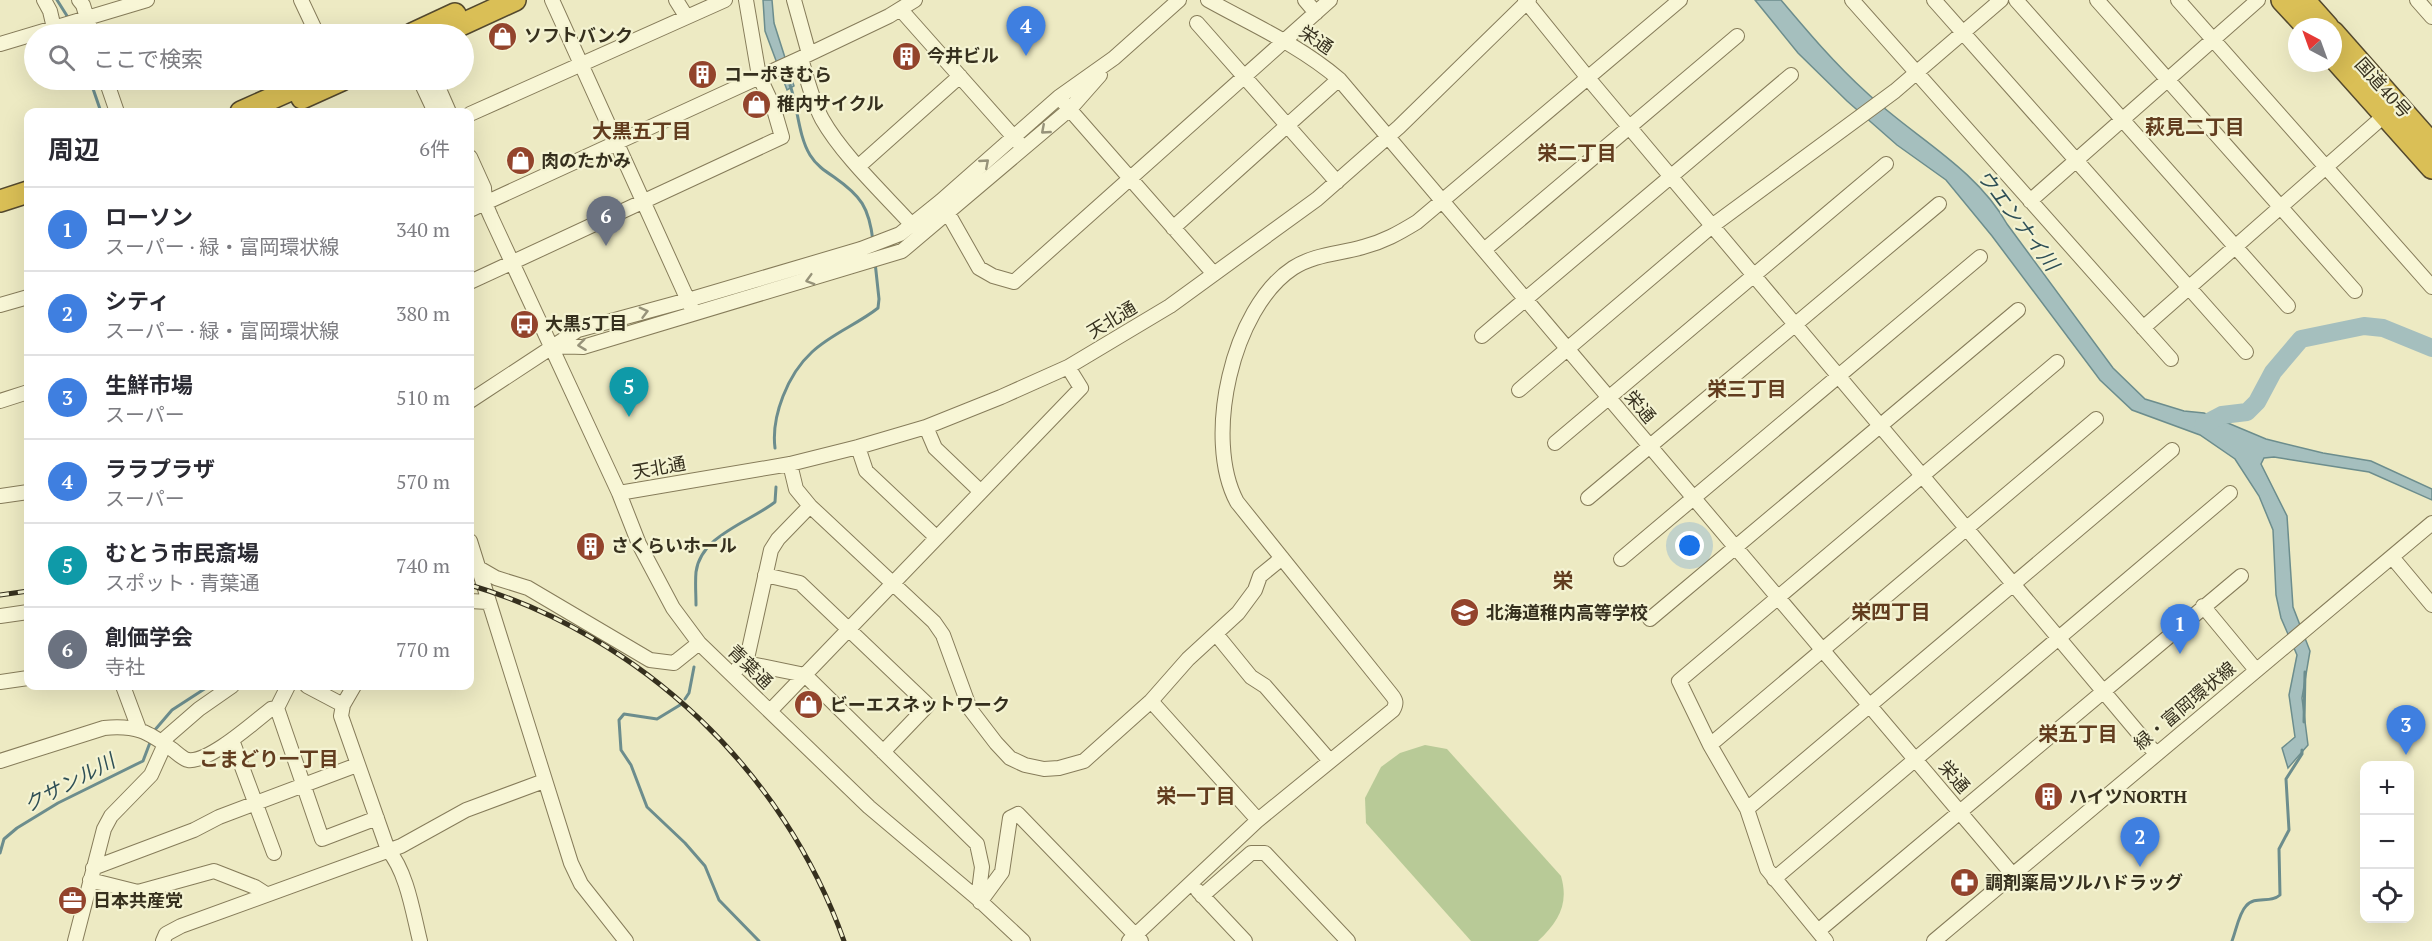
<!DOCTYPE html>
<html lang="ja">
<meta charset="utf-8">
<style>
:root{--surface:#fff;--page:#f7f7f7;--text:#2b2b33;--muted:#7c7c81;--line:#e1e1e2;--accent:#0b8043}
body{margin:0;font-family:"PT Serif","Noto Sans JP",serif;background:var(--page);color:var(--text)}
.controls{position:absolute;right:18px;bottom:18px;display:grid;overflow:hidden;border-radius:12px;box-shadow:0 6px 24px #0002}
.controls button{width:54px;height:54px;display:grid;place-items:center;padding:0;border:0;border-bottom:2px solid var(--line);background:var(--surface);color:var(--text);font:30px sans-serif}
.compass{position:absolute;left:2288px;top:18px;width:54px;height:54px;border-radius:50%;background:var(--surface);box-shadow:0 6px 24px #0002;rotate:319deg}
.you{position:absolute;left:1690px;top:546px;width:21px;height:21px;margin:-15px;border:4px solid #fff;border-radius:50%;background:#1a73e8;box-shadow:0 0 0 9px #1a73e833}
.badge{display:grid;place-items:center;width:39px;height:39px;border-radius:50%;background:var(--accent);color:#fff;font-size:20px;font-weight:700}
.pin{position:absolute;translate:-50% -50px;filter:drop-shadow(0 2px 3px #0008)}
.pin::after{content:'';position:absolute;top:32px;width:21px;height:18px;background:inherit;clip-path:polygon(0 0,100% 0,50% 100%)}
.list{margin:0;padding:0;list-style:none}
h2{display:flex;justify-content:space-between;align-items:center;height:78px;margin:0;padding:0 24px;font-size:26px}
h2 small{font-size:20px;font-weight:400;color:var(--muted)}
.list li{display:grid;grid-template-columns:39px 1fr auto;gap:18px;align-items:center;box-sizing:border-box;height:84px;padding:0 24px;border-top:2px solid var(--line)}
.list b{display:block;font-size:22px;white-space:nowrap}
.list p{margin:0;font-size:20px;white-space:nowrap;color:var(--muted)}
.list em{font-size:20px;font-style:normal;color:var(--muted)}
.icon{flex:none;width:33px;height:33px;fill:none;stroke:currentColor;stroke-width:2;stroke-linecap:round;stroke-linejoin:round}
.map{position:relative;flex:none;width:2432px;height:941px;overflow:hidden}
.search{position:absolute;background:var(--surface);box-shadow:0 6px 24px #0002;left:24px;top:24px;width:450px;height:66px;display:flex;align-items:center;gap:15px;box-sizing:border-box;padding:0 21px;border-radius:33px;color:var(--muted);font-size:22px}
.panel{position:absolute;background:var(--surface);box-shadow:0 6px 24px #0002;left:24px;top:108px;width:450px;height:582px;border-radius:12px}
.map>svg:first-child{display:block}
</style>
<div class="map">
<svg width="2432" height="941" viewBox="0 0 2432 941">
<rect width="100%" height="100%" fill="#edeac3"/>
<!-- green -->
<path fill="#b8ca97" d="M1425,745L1447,749L1561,876C1569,904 1559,921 1538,941H1471L1366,823L1365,798L1381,767L1400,753Z"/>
<!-- water -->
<path fill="#a5bfbe" stroke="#6c8d8d" stroke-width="1.5" d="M763,0H772L774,23L794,86L787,90L765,31Z
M1755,0H1781C1808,32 1835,64 1866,92C1912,136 1975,167 2007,224L2113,368L2145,399L2184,411L2204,413L2266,439L2323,453L2371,461L2432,489V500L2369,472L2274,457L2264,458L2261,464L2287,516L2293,607L2310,651L2302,698L2308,745L2288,768L2282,748L2295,737L2289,695L2297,655L2281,618L2276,595L2273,530L2259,496L2235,459L2200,435L2132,410L2100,380L1992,236L1946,180L1897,145L1847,101L1798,53Z"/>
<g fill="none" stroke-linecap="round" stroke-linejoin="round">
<!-- stream -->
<path stroke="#6c8d8d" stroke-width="3" d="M57,0L69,19
M90,80L101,112
M790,85C798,107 798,135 810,155C816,165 825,171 834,177C861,196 869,207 873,241
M775,448C771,416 788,374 812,352C831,334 858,324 878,308L879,299L875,262
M696,605C696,594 695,583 696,572C701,535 750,522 775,502L776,487
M685,699L689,693L694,667
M680,705L657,719L624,714L619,720L621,750L631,765L647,807L685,843L705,866L719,900L759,941
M2304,722L2305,672
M154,731L172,710L209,686
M0,853L4,839L17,828L58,803L143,761L151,740
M2232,941C2236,931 2239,913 2246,906C2255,895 2270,904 2280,895L2279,849L2289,830L2286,779L2302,754V750"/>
<!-- river -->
<path stroke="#a5bfbe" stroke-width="18" d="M2203,425L2222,415L2247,412L2257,402L2273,372L2301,339L2364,326L2383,328L2432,348"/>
<defs>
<path id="minor" d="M44,0L50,11L54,28
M79,0L83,5L92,34
M301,0L317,34
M552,0L691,307
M676,0L686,16
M794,0L809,54
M1208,0C1253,25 1299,45 1339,79L2013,875
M1305,0L1316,13
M1525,0L1588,78L2156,754
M1852,0L2171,359
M1934,0L2246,352
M2016,0L2288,306
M2097,0L2355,291
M2178,0L2432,287
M2417,0L2432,17
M901,10L1019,143
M1197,23L1337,182
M0,44L147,0
M801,58C807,79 812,100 822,119C843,156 884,194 913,226
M106,80L117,112
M420,80L435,112
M435,80L449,112
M1064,103L1214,274
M470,114L725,0
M470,157L484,188L485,203L491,217L619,493L639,544L673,608L699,643L869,807L978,899L1023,941
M859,166L960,76
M470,188L472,193L485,203
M2030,201L2258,0
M945,208L979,268L993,276L1014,282L1330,0
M470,210L801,58L889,16L915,0
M1173,228L1339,79
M1484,250L1737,36
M470,282L782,137L773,106L759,76L746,0
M0,305L28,297
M2143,328L2385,115
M1482,336L1791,75
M551,346L583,347L902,251L1070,109L1100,75
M1519,390L1712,226L1895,91L2001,0
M0,401L28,392
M470,401L578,330L688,300L861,249L900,234L941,201L1059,97L1114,58L1179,0
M926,427L935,448L980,491
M1555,443L1886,164
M858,447L866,471L936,537
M790,464L796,489L810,506
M619,493L790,464L858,447L926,427L1001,397L1068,367L1170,306L1317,199L1399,127L1529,0
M0,496L28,492
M1588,498L1939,204
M470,541L571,863L581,884L626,941
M2392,557L2432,605
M1621,559L1980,257
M477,567L496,578L528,588L650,660L674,663L699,643
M765,575L800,583L928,705L883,752
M470,601L488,602
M2203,606L2256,670
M0,616L28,612
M1650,619L2018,310
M1216,634L1251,677L1265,686L1330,761
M746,663L771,550L778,539L810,506L934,622L943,635L970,709L996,743L1010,758L1025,765L1044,769L1059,768L1084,761L1151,701L1188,659L1238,613L1255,590L1260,576L1282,558
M738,668L746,663L805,675L977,844L982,867L978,899
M0,682L28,678
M123,686L139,729
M307,686L343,705
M354,686L343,705L341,716L388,850C407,872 413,913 420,941
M1151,701L1258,820
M277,708L322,839L377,818
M770,711L1081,388L1068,367
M232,740L274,853
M161,742L199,709L232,686
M1710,745L2096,419
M0,761L104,728C136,725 147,731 173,750C177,753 183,759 188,760C209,763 254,722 271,709L277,708L288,686
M1747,809L2172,450
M93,868L194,830L219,817L357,765
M1774,879L2230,493
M90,880L138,892L214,871L255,887L266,894
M1198,891L1245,941
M1202,896L1251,853H1265L1348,941
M980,902L1002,872L1010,818L1018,814L1141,941
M1818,931L2241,576
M75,941L104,829L111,816L151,775L165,744
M163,941L166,934L181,926L401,846L466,810L544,781
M1129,941L1258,820L1393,710C1397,703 1396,700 1391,694L1237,502C1203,439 1232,308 1293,268C1315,254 1339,254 1363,247C1383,242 1399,233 1417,222L1680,0
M1826,941L1767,869L1747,809L1710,745L1679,681L2057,362
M1934,941L2432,523"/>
<path id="highway" d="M2282,0L2307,27
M2304,0L2328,27
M2333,32L2432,144
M412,34L455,14
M441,34L515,0
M2333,57L2432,168
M302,98L342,80
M241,112L313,80
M0,201L28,192"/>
</defs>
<!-- minor casing -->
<use href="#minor" stroke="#867c5a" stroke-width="16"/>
<!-- highway casing -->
<use href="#highway" stroke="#54492e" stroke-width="24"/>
<!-- minor -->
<use href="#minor" stroke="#f8f6d6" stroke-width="14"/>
<!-- highway -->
<use href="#highway" stroke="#dabf56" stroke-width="21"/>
<defs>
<path id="rail" d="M470,585C642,636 784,771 844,941
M0,595L28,591"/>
</defs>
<!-- rail casing -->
<use href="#rail" stroke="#36301e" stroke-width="5"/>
<!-- rail -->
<use href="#rail" stroke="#f4f3d2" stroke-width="3" stroke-dasharray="9" stroke-linecap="butt"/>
</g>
<!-- one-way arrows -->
<defs><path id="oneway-chevron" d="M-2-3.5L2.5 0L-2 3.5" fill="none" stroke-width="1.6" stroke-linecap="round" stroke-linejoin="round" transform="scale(1.5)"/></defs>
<g stroke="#97937a">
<use href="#oneway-chevron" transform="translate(1045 130) rotate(139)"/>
<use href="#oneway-chevron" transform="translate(985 163) rotate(-41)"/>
<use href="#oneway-chevron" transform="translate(810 280) rotate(164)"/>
<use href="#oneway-chevron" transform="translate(644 312) rotate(-15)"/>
<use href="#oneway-chevron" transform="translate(582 345) rotate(173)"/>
</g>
<!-- icons -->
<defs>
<symbol id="shop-disc" viewBox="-11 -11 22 22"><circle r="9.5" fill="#93442c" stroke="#f4f3d2"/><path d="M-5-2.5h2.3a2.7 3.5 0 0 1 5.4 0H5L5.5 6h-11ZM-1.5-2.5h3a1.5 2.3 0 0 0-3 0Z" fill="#fff"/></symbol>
<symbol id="building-disc" viewBox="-11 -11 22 22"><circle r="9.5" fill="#93442c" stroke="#f4f3d2"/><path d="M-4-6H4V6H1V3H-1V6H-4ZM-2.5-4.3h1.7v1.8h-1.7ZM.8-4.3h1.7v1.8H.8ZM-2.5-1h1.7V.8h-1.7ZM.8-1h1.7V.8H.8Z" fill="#fff"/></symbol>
<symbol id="bus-disc" viewBox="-11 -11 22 22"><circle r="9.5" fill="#93442c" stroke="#f4f3d2"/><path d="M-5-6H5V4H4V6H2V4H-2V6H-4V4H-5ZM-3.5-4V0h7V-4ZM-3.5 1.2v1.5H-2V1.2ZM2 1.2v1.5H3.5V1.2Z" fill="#fff"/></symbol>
<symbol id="school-disc" viewBox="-11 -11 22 22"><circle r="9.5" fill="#93442c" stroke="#f4f3d2"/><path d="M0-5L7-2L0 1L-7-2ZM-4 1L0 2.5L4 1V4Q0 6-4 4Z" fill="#fff"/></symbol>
<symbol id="pharmacy-disc" viewBox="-11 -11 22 22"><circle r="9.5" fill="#93442c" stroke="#f4f3d2"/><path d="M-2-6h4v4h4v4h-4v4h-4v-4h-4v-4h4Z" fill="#fff"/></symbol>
<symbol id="office-disc" viewBox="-11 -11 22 22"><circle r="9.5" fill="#93442c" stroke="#f4f3d2"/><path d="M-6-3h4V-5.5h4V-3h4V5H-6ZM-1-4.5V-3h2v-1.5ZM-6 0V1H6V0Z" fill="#fff"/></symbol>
</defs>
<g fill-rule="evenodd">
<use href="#shop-disc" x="486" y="20" width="33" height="33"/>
<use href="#building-disc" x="890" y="40" width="33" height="33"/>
<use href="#building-disc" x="686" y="58" width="33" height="33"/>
<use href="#shop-disc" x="740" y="88" width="33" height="33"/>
<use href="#shop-disc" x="504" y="144" width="33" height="33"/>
<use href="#bus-disc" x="508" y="308" width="33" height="33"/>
<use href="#building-disc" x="574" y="530" width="33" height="33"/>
<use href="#school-disc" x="1448" y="596" width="33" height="33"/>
<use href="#shop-disc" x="792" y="688" width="33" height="33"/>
<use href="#building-disc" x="2032" y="780" width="33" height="33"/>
<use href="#pharmacy-disc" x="1948" y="866" width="33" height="33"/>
<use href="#office-disc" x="56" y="884" width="33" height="33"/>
</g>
<g text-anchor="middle" stroke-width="4.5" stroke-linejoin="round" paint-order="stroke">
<!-- poi labels -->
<g font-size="18" font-weight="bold" fill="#36301e" stroke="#f4f3d2" text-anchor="start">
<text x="524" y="42">ソフトバンク</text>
<text x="927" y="62">今井ビル</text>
<text x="724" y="81">コーポきむら</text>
<text x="777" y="110">稚内サイクル</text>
<text x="541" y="167">肉のたかみ</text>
<text x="545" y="330">大黒5丁目</text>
<text x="611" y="552">さくらいホール</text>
<text x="1486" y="619">北海道稚内高等学校</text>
<text x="830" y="711">ビーエスネットワーク</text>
<text x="2069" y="803">ハイツNORTH</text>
<text x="1985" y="889">調剤薬局ツルハドラッグ</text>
<text x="93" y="907">日本共産党</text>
</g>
<!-- street labels -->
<g font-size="18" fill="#36301e" stroke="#f4f3d2">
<text transform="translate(1316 40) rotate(34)" y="6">栄通</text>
<text transform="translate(2383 88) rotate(48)" y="6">国道40号</text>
<text transform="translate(1112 320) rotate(-31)" y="6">天北通</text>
<text transform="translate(1640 407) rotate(50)" y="6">栄通</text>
<text transform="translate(659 468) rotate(-10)" y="6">天北通</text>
<text transform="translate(750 667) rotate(44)" y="6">青葉通</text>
<text transform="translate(2185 706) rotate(-40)" y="6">緑・富岡環状線</text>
<text transform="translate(1954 777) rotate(49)" y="6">栄通</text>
</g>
<!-- neighbourhood labels -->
<g font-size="20" font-weight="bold" fill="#623d1f" stroke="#f4f3d2">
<text x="2195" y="134">萩見二丁目</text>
<text x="642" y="138">大黒五丁目</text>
<text x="1577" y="160">栄二丁目</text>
<text x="1747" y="396">栄三丁目</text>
<text x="1891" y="619">栄四丁目</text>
<text x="2078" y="741">栄五丁目</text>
<text x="269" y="766">こまどり一丁目</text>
<text x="1196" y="803">栄一丁目</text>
</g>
<!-- water labels -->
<g font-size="20" font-style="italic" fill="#2e4f56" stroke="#f4f3d2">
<text transform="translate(2018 220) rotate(53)" y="7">ウエンナイ川</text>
<text transform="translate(69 783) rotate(-28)" y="7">クサンル川</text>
</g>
<!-- quarter labels -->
<g font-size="21" font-weight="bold" fill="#623d1f" stroke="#f4f3d2">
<text x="1563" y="588">栄</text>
</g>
</g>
</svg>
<div class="controls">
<button>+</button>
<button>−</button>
<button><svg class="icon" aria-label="locate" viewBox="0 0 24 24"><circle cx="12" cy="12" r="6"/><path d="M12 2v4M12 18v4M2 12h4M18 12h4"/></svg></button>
</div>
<svg class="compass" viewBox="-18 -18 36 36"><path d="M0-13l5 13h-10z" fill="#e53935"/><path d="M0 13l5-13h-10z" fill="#7c7c81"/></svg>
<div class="you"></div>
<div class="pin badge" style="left:2180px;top:654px;background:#3f7fe0">1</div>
<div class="pin badge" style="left:2140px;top:867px;background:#3f7fe0">2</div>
<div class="pin badge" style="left:2406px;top:755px;background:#3f7fe0">3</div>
<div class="pin badge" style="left:1026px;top:56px;background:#3f7fe0">4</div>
<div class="pin badge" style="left:629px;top:417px;background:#0f9aa8">5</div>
<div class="pin badge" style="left:606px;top:246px;background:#6b7280">6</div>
<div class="search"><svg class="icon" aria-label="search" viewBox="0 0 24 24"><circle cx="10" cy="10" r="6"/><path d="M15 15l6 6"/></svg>ここで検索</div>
<section class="panel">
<h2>周辺<small>6件</small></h2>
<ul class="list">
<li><span class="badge" style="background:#3f7fe0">1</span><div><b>ローソン</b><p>スーパー · 緑・富岡環状線</p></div><em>340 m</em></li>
<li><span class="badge" style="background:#3f7fe0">2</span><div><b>シティ</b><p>スーパー · 緑・富岡環状線</p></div><em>380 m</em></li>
<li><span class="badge" style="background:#3f7fe0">3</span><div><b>生鮮市場</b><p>スーパー</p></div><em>510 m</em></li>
<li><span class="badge" style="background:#3f7fe0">4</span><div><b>ララプラザ</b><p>スーパー</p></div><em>570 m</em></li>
<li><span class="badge" style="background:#0f9aa8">5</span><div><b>むとう市民斎場</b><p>スポット · 青葉通</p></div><em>740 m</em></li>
<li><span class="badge" style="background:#6b7280">6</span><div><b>創価学会</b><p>寺社</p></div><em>770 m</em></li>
</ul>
</section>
</div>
